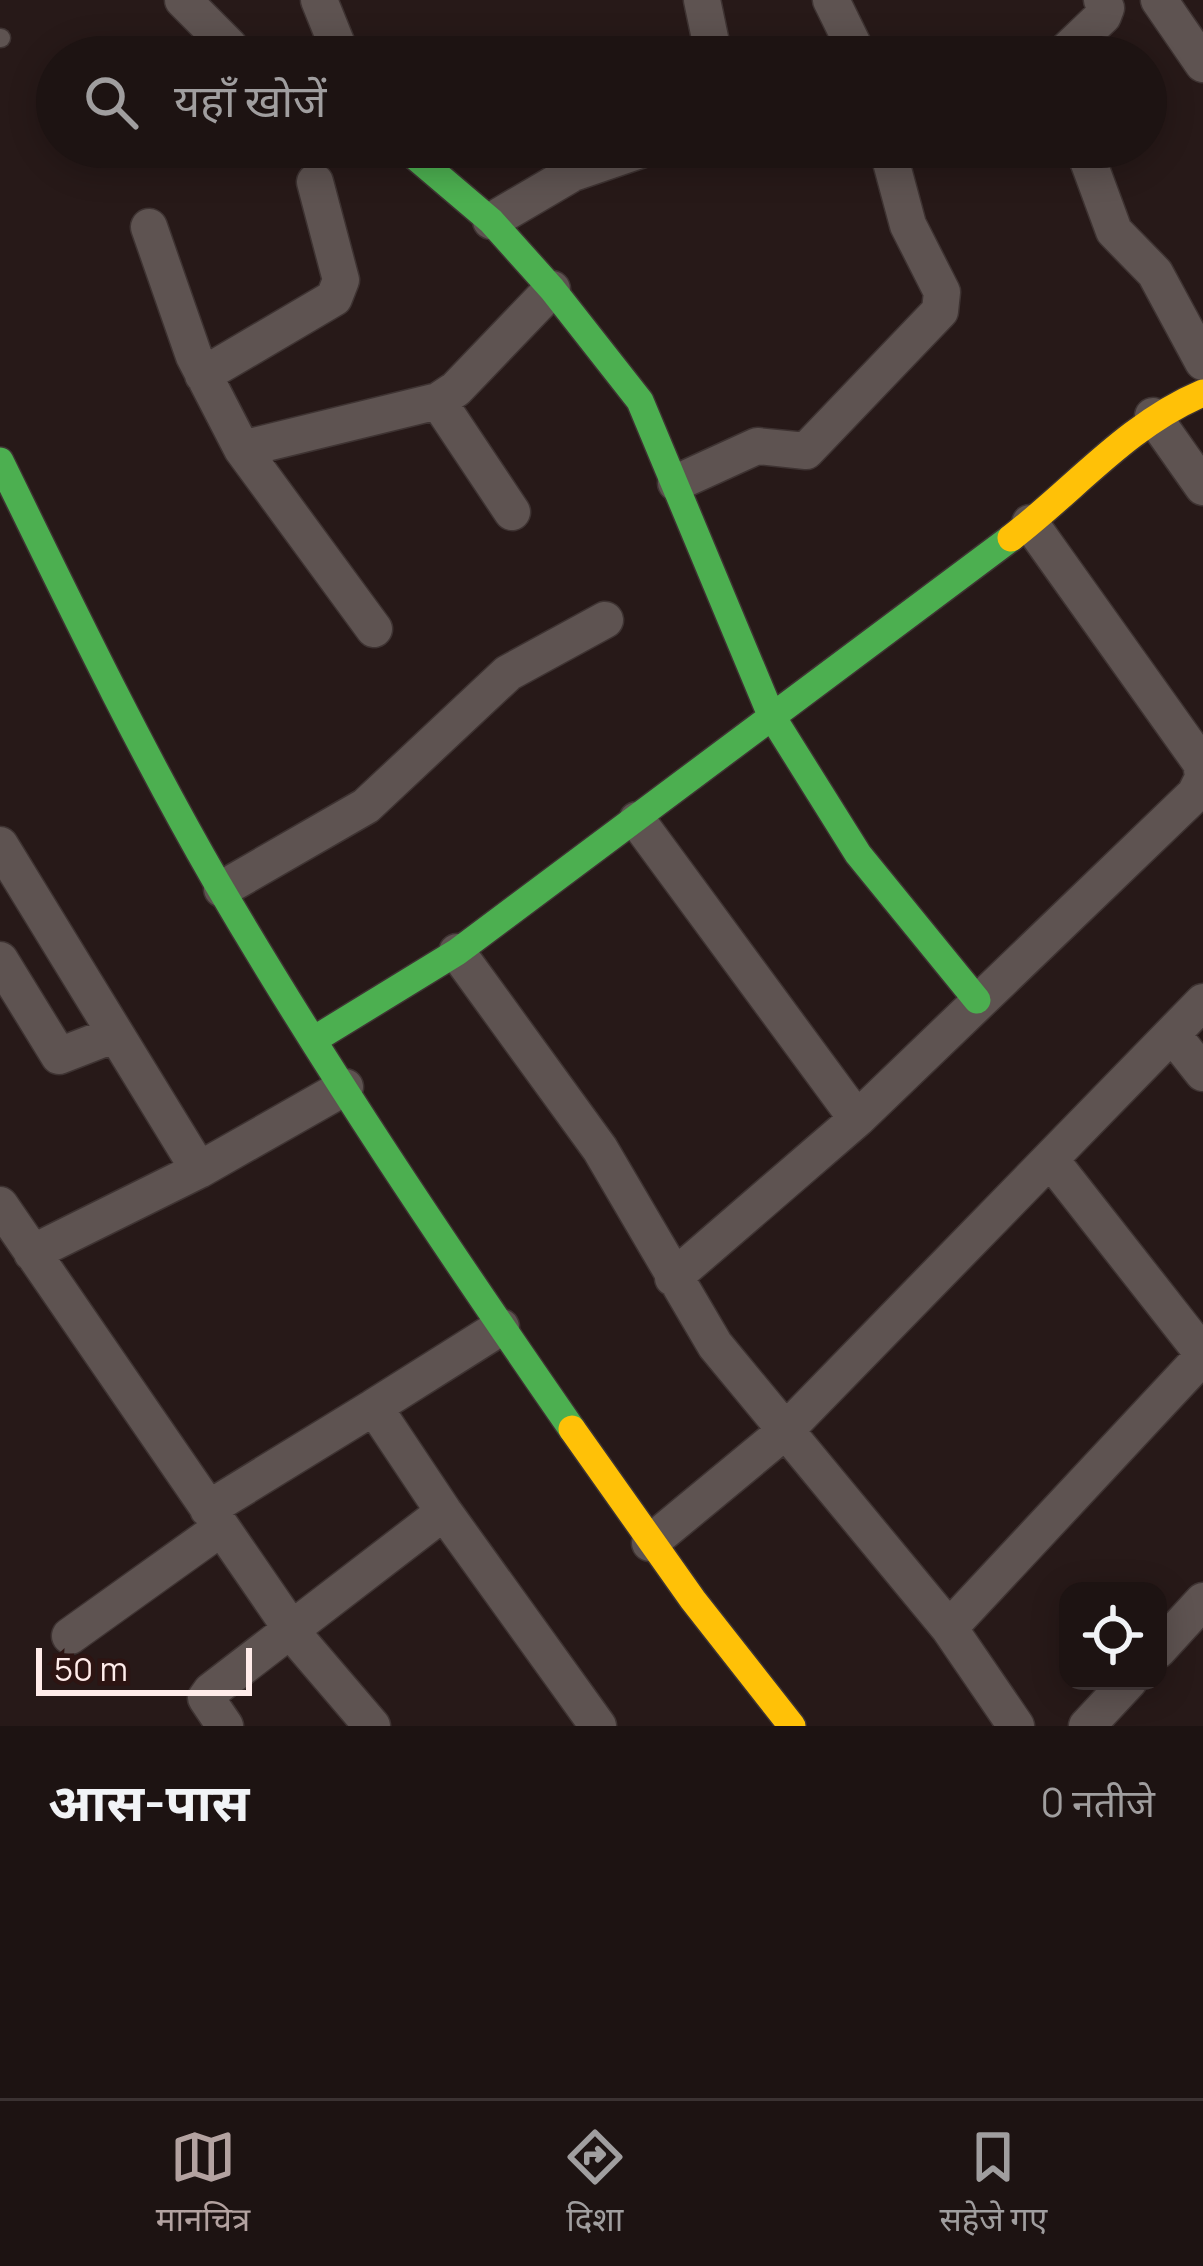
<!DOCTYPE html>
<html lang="hi">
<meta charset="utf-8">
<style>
:root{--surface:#1d1312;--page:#2a2020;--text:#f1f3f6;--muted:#a09e9f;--line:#3b3232;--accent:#b3a2a0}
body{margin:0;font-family:Manrope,"Noto Sans Devanagari",sans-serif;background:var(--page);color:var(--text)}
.controls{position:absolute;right:36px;bottom:36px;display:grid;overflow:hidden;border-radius:24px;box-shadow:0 6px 30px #0003}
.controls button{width:108px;height:108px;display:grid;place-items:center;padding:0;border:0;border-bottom:3px solid var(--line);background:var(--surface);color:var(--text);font:60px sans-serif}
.scale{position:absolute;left:36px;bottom:30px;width:216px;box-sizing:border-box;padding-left:12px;border:6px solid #ffecea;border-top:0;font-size:33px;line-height:42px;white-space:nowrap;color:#ffecea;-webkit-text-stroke:9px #2d1412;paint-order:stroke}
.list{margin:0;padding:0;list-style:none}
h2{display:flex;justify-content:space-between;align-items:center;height:156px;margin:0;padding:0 48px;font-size:51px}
h2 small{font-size:39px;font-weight:400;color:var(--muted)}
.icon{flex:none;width:66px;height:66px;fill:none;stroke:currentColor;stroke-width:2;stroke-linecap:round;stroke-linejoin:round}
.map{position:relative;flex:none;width:1203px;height:1726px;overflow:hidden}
.search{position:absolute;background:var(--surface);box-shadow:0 6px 30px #0003;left:36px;right:36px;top:36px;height:132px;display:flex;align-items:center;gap:30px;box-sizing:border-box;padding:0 42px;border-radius:66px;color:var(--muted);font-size:45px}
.sheet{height:372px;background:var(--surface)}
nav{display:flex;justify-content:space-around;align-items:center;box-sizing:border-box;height:168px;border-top:3px solid var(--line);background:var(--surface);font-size:33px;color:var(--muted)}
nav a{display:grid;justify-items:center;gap:6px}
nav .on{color:var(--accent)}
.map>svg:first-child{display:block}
</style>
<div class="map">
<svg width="1203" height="1726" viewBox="0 0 1203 1726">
<rect width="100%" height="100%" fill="#271918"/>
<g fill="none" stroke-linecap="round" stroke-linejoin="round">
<defs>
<path id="lane" d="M0,38H1"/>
<path id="street" d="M183,0L229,46
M319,0L342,57
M702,0L714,57
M831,0L859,57
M1159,0L1203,64
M1060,57L1103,16L1106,8L1102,0
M1083,147L1114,231L1155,273L1203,362
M491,221L573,173L649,147
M149,227L194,356L242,449L374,629
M203,375L334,298L341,280L315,182
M438,401L512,512
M1153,416L1203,487
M242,449L438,401L456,389L552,289
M676,483L757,446L806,451L940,311L942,292L908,225L887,147
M1030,523L1201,763L1203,776
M637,820L857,1119
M0,845L199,1170
M222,889L366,806L508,673L605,620
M457,952L600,1149L715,1345L949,1628L1016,1726
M0,960L59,1056L113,1035
M1172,1034L1203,1073
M1050,1159L1203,1354
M0,1205L301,1643L372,1726
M32,1253L199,1170L345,1087
M673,1278L857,1119L1195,794L1203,778
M374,1407L501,1327
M208,1509L374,1407L444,1512L598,1726
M650,1543L784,1432L1203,1002
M949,1628L1203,1356
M70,1636L221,1528
M1158,1650L1203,1601
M225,1726L206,1698L211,1691L444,1512
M1087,1726L1129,1681"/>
<path id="fast" d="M404,147L491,221L552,289L640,401L771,715L858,854L977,1000
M0,461C69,602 137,744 216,881C326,1069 448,1250 572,1429
M315,1039L457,952L1011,538"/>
<path id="slow" d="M1011,538C1075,489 1127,425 1203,393
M572,1429L693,1600L792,1726"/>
</defs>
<!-- lane casing -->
<use href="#lane" stroke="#3e3332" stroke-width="21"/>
<!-- street casing -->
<use href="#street" stroke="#3e3332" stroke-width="39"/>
<!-- fast casing -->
<use href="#fast" stroke="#3e3332" stroke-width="30"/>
<!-- slow casing -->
<use href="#slow" stroke="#3e3332" stroke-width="30"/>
<!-- lane -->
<use href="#lane" stroke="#5e5351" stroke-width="18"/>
<!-- street -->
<use href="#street" stroke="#5e5351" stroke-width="36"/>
<!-- fast -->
<use href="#fast" stroke="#4caf50" stroke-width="27"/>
<!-- slow -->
<use href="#slow" stroke="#ffc107" stroke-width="27"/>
</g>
</svg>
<div class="controls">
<button><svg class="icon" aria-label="locate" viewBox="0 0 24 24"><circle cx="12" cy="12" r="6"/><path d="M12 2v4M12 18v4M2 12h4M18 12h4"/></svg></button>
</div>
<div class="scale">50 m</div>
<div class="search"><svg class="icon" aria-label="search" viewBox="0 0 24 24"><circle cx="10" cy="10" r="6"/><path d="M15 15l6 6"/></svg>यहाँ खोजें</div>
</div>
<section class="sheet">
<h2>आस-पास<small>0 नतीजे</small></h2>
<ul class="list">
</ul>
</section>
<nav>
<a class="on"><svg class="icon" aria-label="map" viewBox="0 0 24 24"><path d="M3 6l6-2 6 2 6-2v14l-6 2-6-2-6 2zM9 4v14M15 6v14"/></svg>मानचित्र</a>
<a><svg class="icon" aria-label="directions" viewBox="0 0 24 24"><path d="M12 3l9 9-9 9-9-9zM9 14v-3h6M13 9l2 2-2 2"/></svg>दिशा</a>
<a><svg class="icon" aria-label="saved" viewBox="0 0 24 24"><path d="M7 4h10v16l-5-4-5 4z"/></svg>सहेजे गए</a>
</nav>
